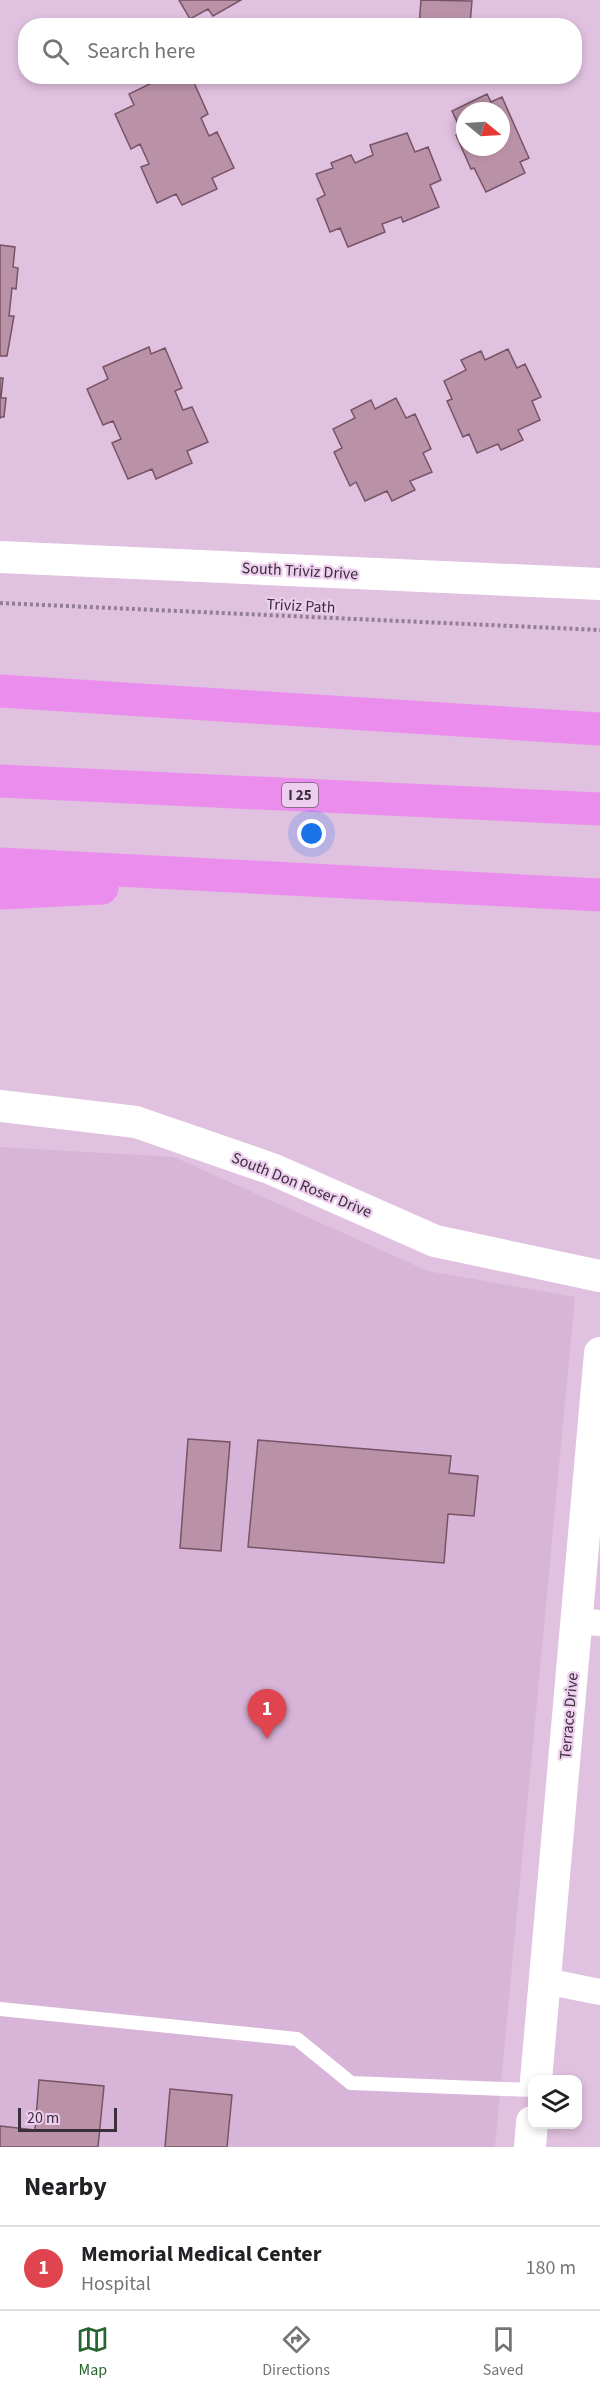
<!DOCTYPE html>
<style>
:root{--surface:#fff;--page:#f6f6f6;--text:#202124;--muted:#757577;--line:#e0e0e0;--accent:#25652e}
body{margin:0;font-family:"Source Sans 3",sans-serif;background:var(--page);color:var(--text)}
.controls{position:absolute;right:18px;bottom:18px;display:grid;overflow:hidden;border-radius:12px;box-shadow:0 3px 9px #0003}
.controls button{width:54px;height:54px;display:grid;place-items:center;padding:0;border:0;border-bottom:2px solid var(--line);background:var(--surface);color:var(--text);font:30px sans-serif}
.compass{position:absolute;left:456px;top:102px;width:54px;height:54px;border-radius:50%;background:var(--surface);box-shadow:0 3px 9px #0003;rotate:108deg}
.scale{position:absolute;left:18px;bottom:15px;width:99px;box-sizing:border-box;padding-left:6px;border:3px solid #3b2f3b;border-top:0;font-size:16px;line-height:21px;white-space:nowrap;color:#3b2f3b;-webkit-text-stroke:4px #eeceee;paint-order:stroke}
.you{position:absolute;left:312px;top:834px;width:21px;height:21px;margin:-15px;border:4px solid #fff;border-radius:50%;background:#1a73e8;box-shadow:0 0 0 9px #1a73e833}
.badge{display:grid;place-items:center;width:39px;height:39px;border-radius:50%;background:var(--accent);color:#fff;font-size:20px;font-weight:700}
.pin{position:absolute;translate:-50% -50px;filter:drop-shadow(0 2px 3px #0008)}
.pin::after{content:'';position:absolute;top:32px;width:21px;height:18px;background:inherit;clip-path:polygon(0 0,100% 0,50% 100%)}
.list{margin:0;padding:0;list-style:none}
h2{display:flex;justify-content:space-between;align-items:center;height:78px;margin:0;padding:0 24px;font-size:26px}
h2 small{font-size:20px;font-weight:400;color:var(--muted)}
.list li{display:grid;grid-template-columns:39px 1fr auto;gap:18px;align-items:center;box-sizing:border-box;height:84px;padding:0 24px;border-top:2px solid var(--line)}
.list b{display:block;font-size:22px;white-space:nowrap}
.list p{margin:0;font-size:20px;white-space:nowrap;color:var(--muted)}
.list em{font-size:20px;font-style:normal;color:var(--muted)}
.icon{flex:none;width:33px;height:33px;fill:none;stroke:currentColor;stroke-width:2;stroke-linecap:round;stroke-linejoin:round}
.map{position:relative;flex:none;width:600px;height:2147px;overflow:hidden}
.search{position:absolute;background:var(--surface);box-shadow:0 3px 9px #0003;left:18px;right:18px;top:18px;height:66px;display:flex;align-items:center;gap:15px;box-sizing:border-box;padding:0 21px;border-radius:24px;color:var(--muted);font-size:22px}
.sheet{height:162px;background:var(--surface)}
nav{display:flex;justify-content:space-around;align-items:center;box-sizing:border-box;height:84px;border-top:2px solid var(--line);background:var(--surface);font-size:16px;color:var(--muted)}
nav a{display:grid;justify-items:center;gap:3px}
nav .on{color:var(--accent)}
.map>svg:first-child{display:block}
</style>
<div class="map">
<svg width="600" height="2147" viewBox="0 0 600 2147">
<rect width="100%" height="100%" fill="#e1c1e0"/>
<!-- built -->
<path fill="#d9b4d9" d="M0,1147L174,1157L428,1271L575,1297L495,2147H0Z"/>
<!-- building -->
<path fill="#ba92a7" stroke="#775366" stroke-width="1.5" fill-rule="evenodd" d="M179,0H241L213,16L208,9L190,19Z
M421,0L472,1L470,24L419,26Z
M166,76H173L176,83L191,76L208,114L201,118L209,136L217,132L234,168L212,178L217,189L182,205L176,194L157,203L141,167L149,164L140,144L131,149L115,114L134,105L129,94Z
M487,94L491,102L502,97L529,158L520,162L525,173L486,192L474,168L471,169L456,135L462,132L452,111ZM465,111H501V147H465Z
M407,133L415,152L428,147L441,180L430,185L439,207L403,222L401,217L382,224L385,232L348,247L340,228L330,232L317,199L325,195L316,174L333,168L331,163L351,155L355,163L373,155L370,145Z
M0,245L15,247L13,267L18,268L16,289L12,288L9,316H14L7,356H0Z
M149,347L151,354L165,348L182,388L175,391L183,410L192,407L208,442L187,451L192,463L156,479L152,469L128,479L112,443L121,439L113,421L103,425L87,389L108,379L103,367Z
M508,349L517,368L525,364L541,397L532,401L540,420L518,430L523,440L501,450L498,444L477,453L469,434L463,437L447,401L452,399L444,381L466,370L461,360L481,351L485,360Z
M0,378H3L1,398H6L4,417H0V419Z
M396,398L406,418L415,414L431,449L423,453L432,472L410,481L415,490L392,501L387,491L365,501L356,482L350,486L334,452L342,448L333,429L355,418L351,410L371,400L375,409Z
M188,1439L230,1442L221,1551L180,1548Z
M258,1440L451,1456L449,1473L478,1476L474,1516L448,1514L444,1563L248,1547Z
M39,2080L104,2086L98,2147H0V2126L35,2130Z
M170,2089L232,2095L227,2147H165Z"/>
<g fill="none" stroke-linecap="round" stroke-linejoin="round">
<!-- path -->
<path stroke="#947e94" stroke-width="4" stroke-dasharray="3 3" stroke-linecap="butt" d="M0,603L600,630"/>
<!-- service -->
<path stroke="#fff" stroke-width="14" d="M0,2009L297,2039L351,2083L532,2090"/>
<!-- minor -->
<path stroke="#fff" stroke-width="26" d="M577,1621L600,1623
M545,1981L600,1992"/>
<!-- tertiary -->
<path stroke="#fff" stroke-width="32" d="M0,557L600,584
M0,1106L136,1122L272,1169L435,1241L600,1276
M536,2080L600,1353
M530,2147L532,2122"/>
<!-- motorway -->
<path stroke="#ea8dec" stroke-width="33" d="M0,691L600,729
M0,781L600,809
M0,864L600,895
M0,893L102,888"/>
</g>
<g text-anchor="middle" stroke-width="4.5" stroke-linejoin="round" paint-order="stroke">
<!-- shield labels -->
<rect fill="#eeceee" stroke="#715f71" stroke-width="1.5" x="282" y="783" width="36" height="24" rx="4.5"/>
<g font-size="15" font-weight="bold" fill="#3b2f3b">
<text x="300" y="800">I 25</text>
</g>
<!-- street labels -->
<g font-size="16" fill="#3b2f3b" stroke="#eeceee">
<text transform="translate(300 570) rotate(3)" y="6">South Triviz Drive</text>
<text transform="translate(301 605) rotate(3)" y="6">Triviz Path</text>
<text transform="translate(302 1184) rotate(22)" y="6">South Don Roser Drive</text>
<text transform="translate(568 1716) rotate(-85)" y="6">Terrace Drive</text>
</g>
</g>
</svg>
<div class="controls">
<button><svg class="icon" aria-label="layers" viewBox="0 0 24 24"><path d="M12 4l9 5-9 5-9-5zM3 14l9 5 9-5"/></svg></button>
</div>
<svg class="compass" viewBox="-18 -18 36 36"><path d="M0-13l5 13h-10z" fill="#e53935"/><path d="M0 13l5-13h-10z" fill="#757577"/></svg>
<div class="scale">20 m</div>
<div class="you"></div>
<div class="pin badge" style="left:267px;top:1739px;background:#e0444e">1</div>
<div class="search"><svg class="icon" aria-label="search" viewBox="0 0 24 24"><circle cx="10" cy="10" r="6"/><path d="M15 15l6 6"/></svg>Search here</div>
</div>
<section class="sheet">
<h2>Nearby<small></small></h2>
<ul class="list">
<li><span class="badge" style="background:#e0444e">1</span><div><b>Memorial Medical Center</b><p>Hospital</p></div><em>180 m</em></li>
</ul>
</section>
<nav>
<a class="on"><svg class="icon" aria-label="map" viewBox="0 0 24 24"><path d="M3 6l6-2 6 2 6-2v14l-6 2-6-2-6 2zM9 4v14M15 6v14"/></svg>Map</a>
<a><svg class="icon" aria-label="directions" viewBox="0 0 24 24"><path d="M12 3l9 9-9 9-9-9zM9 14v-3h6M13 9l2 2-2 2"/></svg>Directions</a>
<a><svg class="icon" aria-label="saved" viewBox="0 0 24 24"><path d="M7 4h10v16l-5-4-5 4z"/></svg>Saved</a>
</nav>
